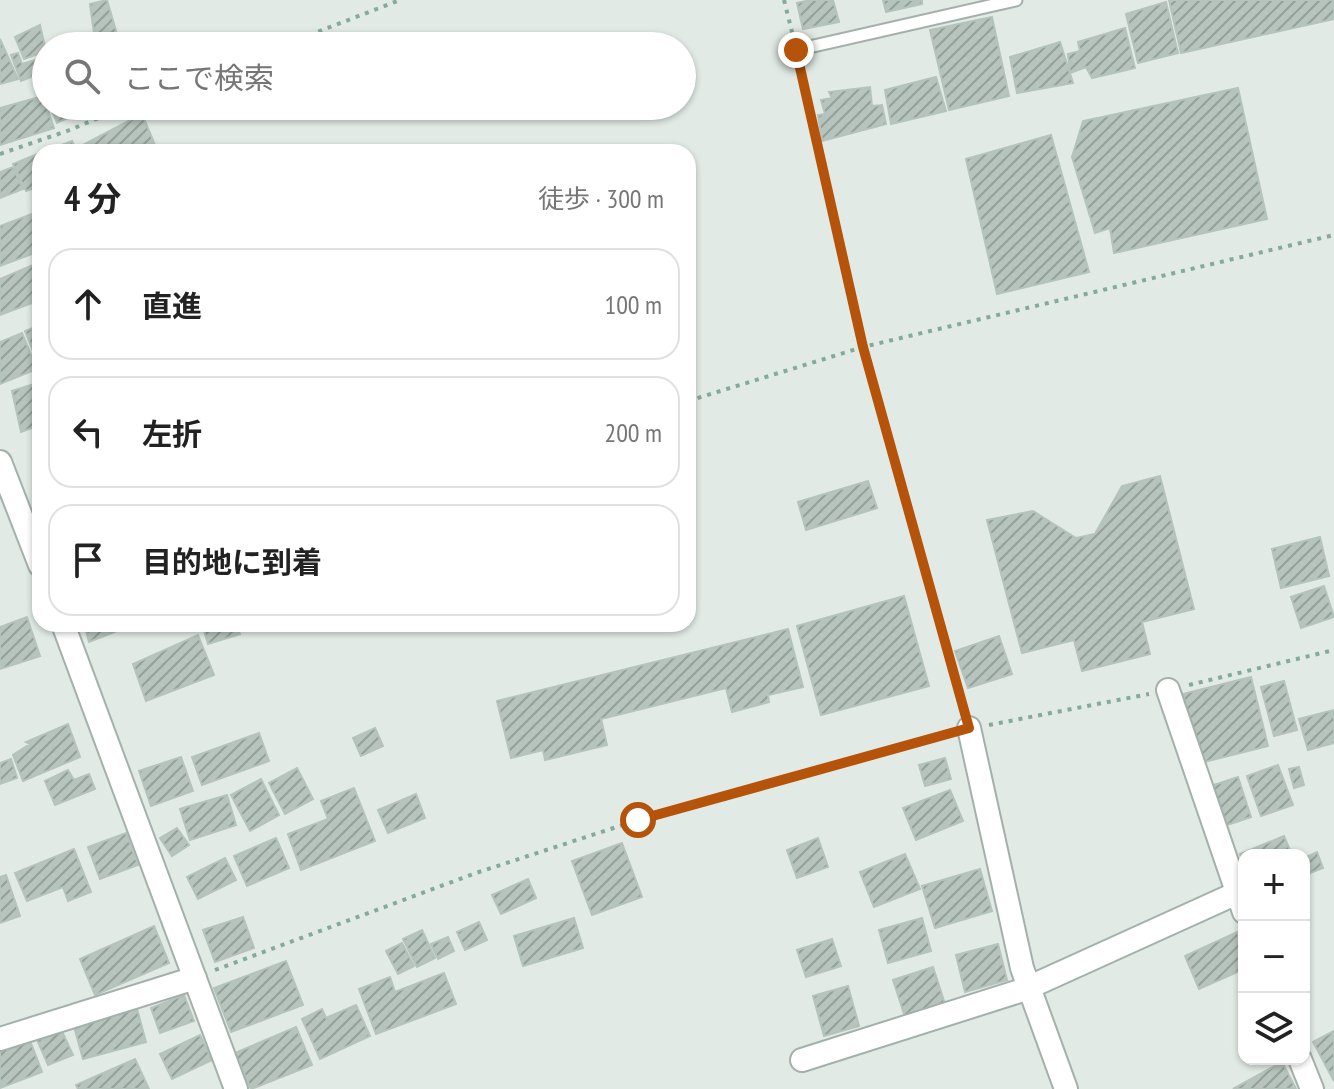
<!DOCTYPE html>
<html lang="ja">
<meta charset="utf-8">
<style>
:root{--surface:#fff;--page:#f6f6f6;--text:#222;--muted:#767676;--line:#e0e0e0}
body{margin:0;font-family:"PT Sans Narrow","Noto Sans JP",sans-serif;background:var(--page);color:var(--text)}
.controls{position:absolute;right:24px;bottom:24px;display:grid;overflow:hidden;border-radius:16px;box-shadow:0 2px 6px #0004}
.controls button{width:72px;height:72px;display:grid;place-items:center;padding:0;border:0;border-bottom:2px solid var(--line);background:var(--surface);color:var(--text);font:40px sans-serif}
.stop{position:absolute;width:24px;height:24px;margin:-18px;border:6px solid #b45309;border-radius:50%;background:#fff}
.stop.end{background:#b45309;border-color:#fff;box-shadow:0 2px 8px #0008}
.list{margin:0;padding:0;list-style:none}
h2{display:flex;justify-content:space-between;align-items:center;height:104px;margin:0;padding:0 32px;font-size:34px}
h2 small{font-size:26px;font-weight:400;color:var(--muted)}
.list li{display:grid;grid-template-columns:52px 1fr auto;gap:24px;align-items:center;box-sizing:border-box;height:112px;margin:0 16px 16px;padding:0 16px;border:2px solid var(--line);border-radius:24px}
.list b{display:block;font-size:30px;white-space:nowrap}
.list em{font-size:26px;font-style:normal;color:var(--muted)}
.icon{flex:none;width:44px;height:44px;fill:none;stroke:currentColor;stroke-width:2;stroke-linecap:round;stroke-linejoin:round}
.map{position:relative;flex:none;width:1334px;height:1089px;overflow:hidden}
.search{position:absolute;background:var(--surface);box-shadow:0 2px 6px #0004;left:32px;top:32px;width:664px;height:88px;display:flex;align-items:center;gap:20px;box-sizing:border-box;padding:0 28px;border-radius:44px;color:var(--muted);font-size:30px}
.panel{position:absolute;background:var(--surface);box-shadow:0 2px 6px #0004;left:32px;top:144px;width:664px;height:488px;border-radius:24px}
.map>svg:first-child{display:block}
</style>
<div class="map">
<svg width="1334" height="1089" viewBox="0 0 1334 1089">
<defs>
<pattern id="building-hatch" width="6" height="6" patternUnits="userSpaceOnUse" patternTransform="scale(2)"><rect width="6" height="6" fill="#b6c4bd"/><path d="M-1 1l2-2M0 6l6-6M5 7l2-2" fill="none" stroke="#94a09a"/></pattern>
</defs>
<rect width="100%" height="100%" fill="#e1eae5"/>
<!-- building -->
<path fill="url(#building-hatch)" stroke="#b4c3bb" stroke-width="2" d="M107,0L117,34L95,41L90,4Z
M810,0H833L839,22L803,29L797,3Z
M883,0H922V4L886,12Z
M1169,0H1334V19L1181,53Z
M1166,2L1178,53L1138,63L1126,14Z
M992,17L1009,96L949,110L930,30Z
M40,25L46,51L24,59L15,37Z
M1125,28L1135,68L1092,78L1086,67L1070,73L1068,54L1080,51L1078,42Z
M0,39L18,79L0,84Z
M1060,42L1073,83L1017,93L1010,57Z
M18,53L22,64L45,57L46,71L21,81L11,55Z
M936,77L946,111L891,124L885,90Z
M870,87L872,106L882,105L886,124L822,141L818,115L825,114L821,100L832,98L829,92Z
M1238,88L1267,219L1114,253L1110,228L1095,233L1072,157L1083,121Z
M43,96L54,128L0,145V108Z
M50,106H66L70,117L57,123Z
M142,114L155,145L137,152H84L81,146Z
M1051,135L1089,272L997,294L966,159Z
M72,141L77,152H44Z
M40,153V186L26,191L13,164Z
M13,167L23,189L0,198V172Z
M40,211V251L0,266V226Z
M40,262V300L0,315V279Z
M40,325V369L25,331Z
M22,333L37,369L0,384V342Z
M40,382V425L21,432L12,391Z
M1160,476L1194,609L1142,622L1150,654L1082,671L1074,640L1022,653L987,520L1033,511L1076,538L1095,534L1122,486Z
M868,481L877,508L806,530L798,502Z
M1320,537L1329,576L1281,588L1272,549Z
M1324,586L1334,617L1301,628L1291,597Z
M904,596L929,686L821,715L797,626Z
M27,617L40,656L0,669V627Z
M84,624H135L89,642Z
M202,624H236L240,634L208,644Z
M788,629L803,687L768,695L769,702L732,712L726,688L601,719L607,745L545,760L543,750L511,758L497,701Z
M198,635L214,675L146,701L133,664Z
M999,636L1012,674L968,688L955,651Z
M1251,677L1268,746L1200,763L1183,694Z
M1284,681L1297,730L1274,736L1261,687Z
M1334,710V743L1308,750L1299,719Z
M68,724L80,757L23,781L13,755L30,744L26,742Z
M375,728L383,746L361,756L353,738Z
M259,733L269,761L202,785L192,757Z
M181,757L193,791L151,806L139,771Z
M945,758L951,779L925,786L919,765Z
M11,759L17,778L0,784V763Z
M1278,765L1293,805L1261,816L1247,776Z
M1299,767L1304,785L1294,788L1289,769Z
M297,768L313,799L285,814L269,783Z
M68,770L74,780L89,774L95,789L55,805L45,781Z
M1238,777L1251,817L1221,827L1208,787Z
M261,779L279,815L250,831L231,795Z
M354,788L375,841L301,870L288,834L328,819L321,801Z
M950,790L963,821L916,840L903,808Z
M416,794L425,818L388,833L378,810Z
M227,795L236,825L190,840L180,809Z
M177,828L189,845L172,856L160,838Z
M126,833L138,865L100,879L88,847Z
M1284,836L1292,855H1244V863L1240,854Z
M276,838L289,868L247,886L234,856Z
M818,838L828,867L797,878L787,850Z
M622,843L642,897L592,915L572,861Z
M74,849L91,892L68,901L63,887L27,901L15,873Z
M1317,852L1323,868L1308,874L1304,858Z
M905,854L920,889L874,907L860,872Z
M225,858L236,880L198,899L187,877Z
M980,869L992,911L935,928L922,886Z
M6,875L20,916L0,923V877Z
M528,879L536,898L501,914L492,895Z
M243,917L254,948L215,962L203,930Z
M574,918L583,948L523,966L514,936Z
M922,918L931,951L888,963L879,930Z
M479,922L487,940L465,950L457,932Z
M154,926L169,963L95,995L80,959Z
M422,930L435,958L417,967L403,939Z
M1237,932L1244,948V969L1199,989L1185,956Z
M448,937L454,951L438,959L431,944Z
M832,939L841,966L806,977L797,950Z
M402,943L414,966L398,974L386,951Z
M998,944L1007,980L965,992L956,955Z
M286,961L303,1005L231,1032L214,988Z
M933,967L945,1004L905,1017L893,980Z
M444,973L456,1004L376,1034L359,989L390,977L395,992Z
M848,986L859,1026L824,1036L813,996Z
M184,995L194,1021L160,1033L151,1008Z
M136,1005L146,1042L83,1059L73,1023Z
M356,1005L370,1036L320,1059L302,1019L322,1009L326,1018Z
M59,1025L73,1055L48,1065L35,1035Z
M296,1027L312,1065L251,1089L235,1053Z
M1334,1031V1081L1313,1042Z
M200,1035L212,1060L172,1079L160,1054Z
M29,1038L42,1072L0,1088V1049Z
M135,1059L149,1089H78L76,1085Z
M1282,1062L1296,1089H1233Z"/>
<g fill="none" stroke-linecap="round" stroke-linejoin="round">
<defs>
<path id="lane" d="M796,50L1016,0"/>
<path id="street" d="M0,462L40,565
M63,624L236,1089
M1168,690L1244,912
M969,728L1022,968L1066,1089
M0,1039L195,978
M1300,1059L1312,1089
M802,1060L1023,990L1237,893"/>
</defs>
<!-- lane casing -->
<use href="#lane" stroke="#a4b1ab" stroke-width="15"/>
<!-- street casing -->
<use href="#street" stroke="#a4b1ab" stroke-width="26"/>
<!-- path -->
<path stroke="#84aa9a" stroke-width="4" stroke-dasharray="4 6" stroke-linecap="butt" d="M784,0L793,36
M281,46L400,0
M799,65L863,347L963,707
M0,154L67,131L128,106
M688,401L863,347L1334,235
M1189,685L1334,650
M989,725L1149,694
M215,970L476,873L638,820L949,734"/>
<!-- lane -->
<use href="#lane" stroke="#fff" stroke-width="11"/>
<!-- street -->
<use href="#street" stroke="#fff" stroke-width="22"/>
</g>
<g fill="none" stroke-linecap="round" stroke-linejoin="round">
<!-- route -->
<path stroke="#b45309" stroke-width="10" d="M638,820L969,728L863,347L796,50"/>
</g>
</svg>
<div class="controls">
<button>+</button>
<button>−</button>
<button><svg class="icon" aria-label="layers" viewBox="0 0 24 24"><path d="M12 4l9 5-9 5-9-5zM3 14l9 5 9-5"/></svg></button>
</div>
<div class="stop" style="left:638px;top:820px"></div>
<div class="stop end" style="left:796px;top:50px"></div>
<div class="search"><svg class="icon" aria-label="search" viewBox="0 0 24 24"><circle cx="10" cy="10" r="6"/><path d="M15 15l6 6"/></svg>ここで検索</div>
<section class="panel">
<h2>4 分<small>徒歩 · 300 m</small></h2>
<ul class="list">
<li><svg class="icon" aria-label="ahead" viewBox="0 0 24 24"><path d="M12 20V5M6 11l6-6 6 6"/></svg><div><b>直進</b></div><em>100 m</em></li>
<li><svg class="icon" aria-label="left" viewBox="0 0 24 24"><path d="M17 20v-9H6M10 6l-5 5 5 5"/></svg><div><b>左折</b></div><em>200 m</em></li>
<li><svg class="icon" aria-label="arrive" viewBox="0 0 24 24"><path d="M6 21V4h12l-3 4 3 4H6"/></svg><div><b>目的地に到着</b></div></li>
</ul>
</section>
</div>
